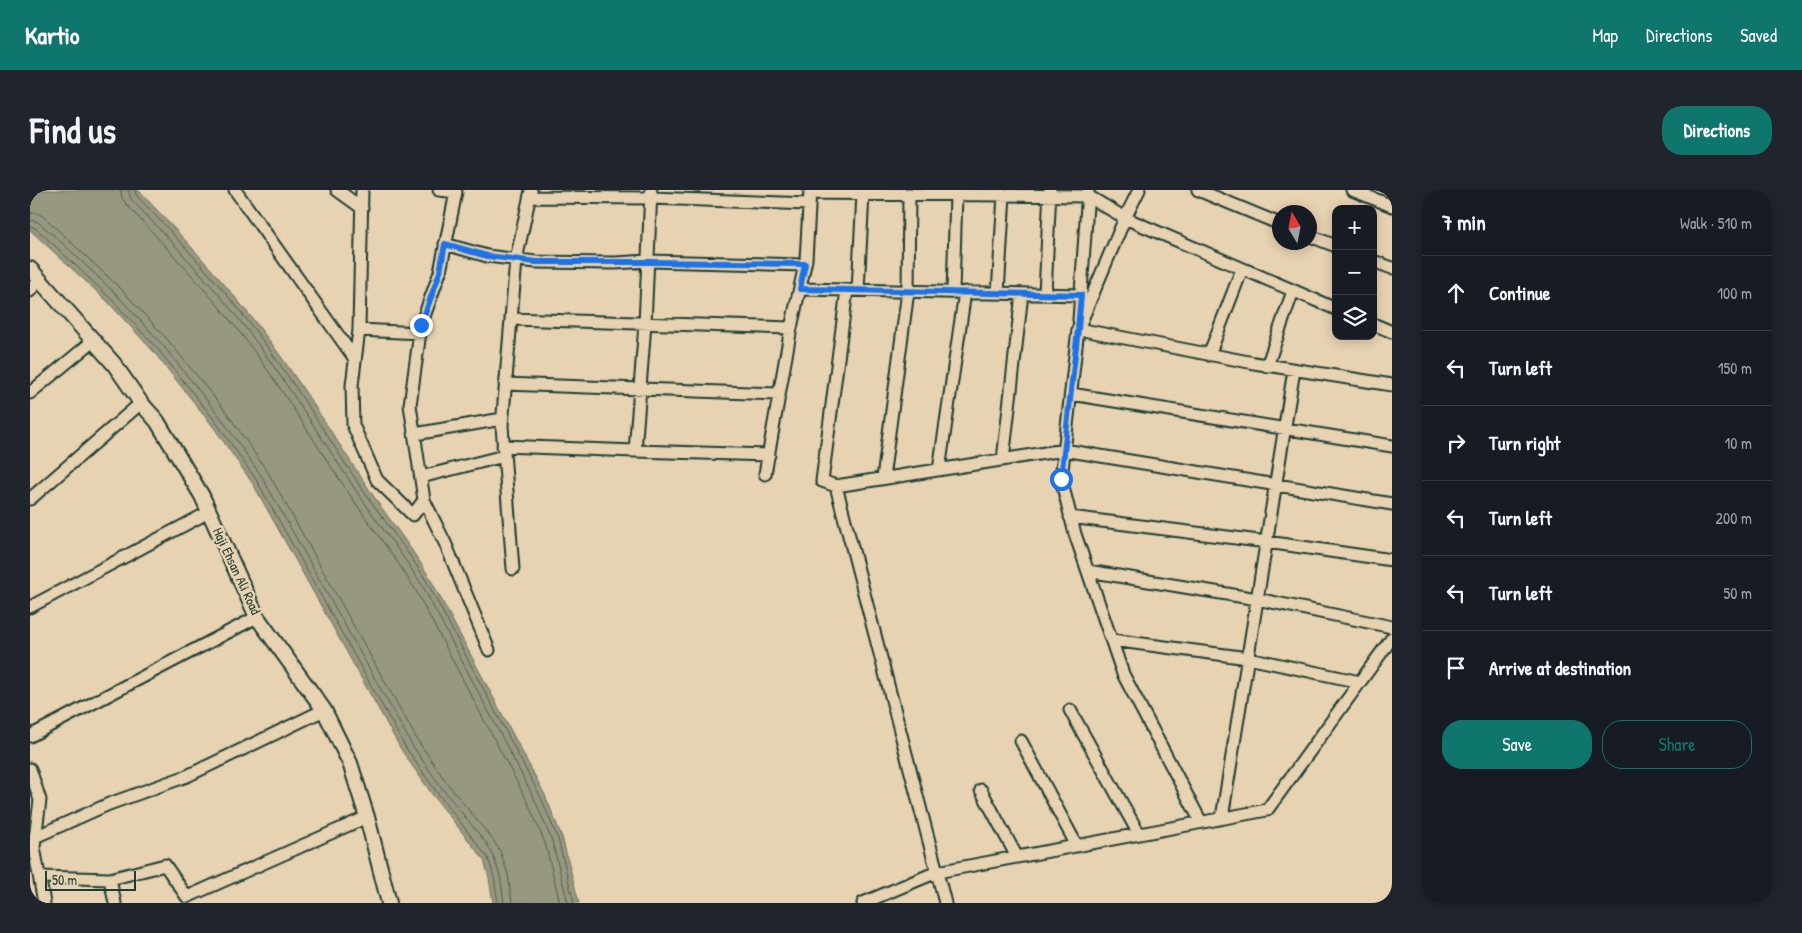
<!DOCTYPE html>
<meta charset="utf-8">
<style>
:root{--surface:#171b24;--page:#20242c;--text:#f1f3f6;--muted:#9ea1a6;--line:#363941;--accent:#0f766e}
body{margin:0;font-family:"Patrick Hand",sans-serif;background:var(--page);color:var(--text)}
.controls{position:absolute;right:15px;top:15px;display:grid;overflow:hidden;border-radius:10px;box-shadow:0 2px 12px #0003}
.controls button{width:45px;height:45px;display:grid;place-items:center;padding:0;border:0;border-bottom:1px solid var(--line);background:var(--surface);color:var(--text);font:25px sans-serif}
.compass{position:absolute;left:1242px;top:15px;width:45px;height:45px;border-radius:50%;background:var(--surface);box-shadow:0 2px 12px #0003;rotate:350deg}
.scale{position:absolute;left:15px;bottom:12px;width:91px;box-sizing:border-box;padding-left:5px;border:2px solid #1f3d34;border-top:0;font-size:14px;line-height:18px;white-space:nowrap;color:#1f3d34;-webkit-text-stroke:4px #e7d2b1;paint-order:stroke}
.stop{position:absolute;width:15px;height:15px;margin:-11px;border:4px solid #1a73e8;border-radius:50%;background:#fff}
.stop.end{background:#1a73e8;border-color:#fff;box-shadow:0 1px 5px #0008}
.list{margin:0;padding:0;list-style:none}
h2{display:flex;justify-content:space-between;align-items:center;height:65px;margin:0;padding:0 20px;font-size:21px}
h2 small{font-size:16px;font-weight:400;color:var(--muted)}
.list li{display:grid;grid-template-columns:32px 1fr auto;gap:15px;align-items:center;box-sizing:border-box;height:75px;padding:0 20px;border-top:1px solid var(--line)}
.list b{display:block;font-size:19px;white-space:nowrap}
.list em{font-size:16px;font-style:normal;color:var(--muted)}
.actions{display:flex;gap:10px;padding:15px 20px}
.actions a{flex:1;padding:11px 0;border:1px solid var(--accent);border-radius:20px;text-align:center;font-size:18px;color:var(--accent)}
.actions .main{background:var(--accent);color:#fff}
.icon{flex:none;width:28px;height:28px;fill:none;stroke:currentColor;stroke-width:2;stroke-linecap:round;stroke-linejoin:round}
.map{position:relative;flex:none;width:1362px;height:713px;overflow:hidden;border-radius:20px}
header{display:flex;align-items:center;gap:30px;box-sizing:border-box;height:70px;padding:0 25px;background:var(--accent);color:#fff}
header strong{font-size:24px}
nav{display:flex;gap:28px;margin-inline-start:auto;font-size:18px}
.intro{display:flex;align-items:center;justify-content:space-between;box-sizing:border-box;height:120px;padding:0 30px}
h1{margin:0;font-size:35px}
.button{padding:12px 22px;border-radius:20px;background:var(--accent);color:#fff;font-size:18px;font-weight:700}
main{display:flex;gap:30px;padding:0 30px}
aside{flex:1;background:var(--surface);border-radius:20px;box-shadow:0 2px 12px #0003}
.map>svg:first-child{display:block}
</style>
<header>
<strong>Kartio</strong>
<nav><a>Map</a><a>Directions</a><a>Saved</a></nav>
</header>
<div class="intro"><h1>Find us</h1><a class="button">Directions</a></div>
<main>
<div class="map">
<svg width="1362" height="713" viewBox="0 0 1362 713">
<rect width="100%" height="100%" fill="#e7d2b1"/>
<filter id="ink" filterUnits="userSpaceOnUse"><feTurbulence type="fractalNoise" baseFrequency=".02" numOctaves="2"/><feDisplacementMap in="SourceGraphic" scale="10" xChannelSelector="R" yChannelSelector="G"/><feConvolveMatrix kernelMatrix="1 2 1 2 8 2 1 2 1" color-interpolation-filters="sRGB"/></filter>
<g filter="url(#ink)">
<!-- water -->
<path fill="#989780" stroke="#687362" d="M0,0H108C149,43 189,86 226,133C266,184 299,240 335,293C356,326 381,356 401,390L515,605L532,647L549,713H463L459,688L454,670L402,604L372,561L223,294L182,235L123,161L77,111L0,40Z"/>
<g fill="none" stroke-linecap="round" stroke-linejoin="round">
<!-- shore -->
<path stroke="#4f6152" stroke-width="1" d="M91,0L92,8L96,14C136,57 176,99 212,145C251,196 284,252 320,305C341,337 365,366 385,399L498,613L515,653L530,713
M98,0L101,9C142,52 183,95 219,142C257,193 290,246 325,299C347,332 371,362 392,395L505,610L522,651L538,713
M105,0L106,5C147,48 188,91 224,139C262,189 295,243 330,296C352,328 377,359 397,392L511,608L528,649L544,713
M0,23H7L14,27L90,98L137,149L197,223L239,284L388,551L417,593L463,650L470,661L478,684L482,713
M0,30L8,32L29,50L85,103L131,153L191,228L232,287L382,555L411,597L457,654L463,665L470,686L474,713
M0,36L5,38L24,55L80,108L127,158L186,232L227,291L376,558L406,601L458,668L464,687L468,713"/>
<defs>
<path id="minor" d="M205,0L325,169
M307,0L332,18
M332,0L329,140L322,195L323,235L347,290L383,325L394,310L380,215L391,135L410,82L426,2L409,0
M1168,0L1250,34
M1322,0L1362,16
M780,3L1058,6L1095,28L1306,119
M500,7L621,8L779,14
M1280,46L1306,56
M415,54L457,66L506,72L585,73L618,71L775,75
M1343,71L1362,78
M770,99L1051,105
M828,100L833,4
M0,101L9,89
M923,102L926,5
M968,103L974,5
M1015,104L1020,0
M481,129L761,138
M1049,130L1058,1
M1343,134L1362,142
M1048,139L1095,28L1109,0
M329,140L390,143
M1179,165L1212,79
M1237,176L1263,101
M475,194L749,204
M0,203L63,151
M1041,204L1362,256
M385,244L472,229
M473,256L605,261L739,265
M605,261L615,134L621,1
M973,270L992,104
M909,280L935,102
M735,284L761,138L776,70L780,0
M391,287L474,266
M853,288L878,101L879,4
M806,296L792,291L817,100
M0,309L111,213
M394,310L416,355L459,460
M1040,327L1237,352L1362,370
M483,379L472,236L486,70L501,0
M1058,381L1227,409L1362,437
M0,417L179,322
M1082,450L1218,468L1330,492
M1040,520L1109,644
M0,546L227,427
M991,551L1047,656
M0,579L10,610L4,657L14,713
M951,600L987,667
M1192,628L1264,180
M1171,632L1093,484L1045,344L1031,289L1048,139L1224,173L1362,195
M5,647L79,614L157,586L294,520
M10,687L80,689
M85,713L80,689L135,675L157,707L337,627
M833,713L907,682L806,296L1034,260L1362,314
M915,713L907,682L1237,620L1362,448"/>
<path id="tertiary" d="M0,79L84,174L111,213L127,231L172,306L227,427L294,520L320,573L337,627L359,713"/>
</defs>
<!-- minor casing -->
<use href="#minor" stroke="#1f3d34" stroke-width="15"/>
<!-- tertiary casing -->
<use href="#tertiary" stroke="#1f3d34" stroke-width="18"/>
<!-- minor -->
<use href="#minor" stroke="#e7d2b1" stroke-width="11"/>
<!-- tertiary -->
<use href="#tertiary" stroke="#e7d2b1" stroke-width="14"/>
</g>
</g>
<g fill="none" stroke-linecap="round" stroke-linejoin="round" filter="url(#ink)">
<!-- route -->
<path stroke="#1a73e8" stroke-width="6" d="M391,135L410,82L415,54L457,66L506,72H618L775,74L770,99L1051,105L1048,139L1031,289"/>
</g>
<g text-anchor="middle" stroke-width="5" stroke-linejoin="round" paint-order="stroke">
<!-- street labels -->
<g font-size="14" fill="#1f3d34" stroke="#e7d2b1">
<text transform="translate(207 381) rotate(65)" y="5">Haji Ehsan Ali Road</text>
</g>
</g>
</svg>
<div class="controls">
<button>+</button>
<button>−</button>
<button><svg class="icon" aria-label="layers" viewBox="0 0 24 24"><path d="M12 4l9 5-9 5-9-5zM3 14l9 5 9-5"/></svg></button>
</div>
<svg class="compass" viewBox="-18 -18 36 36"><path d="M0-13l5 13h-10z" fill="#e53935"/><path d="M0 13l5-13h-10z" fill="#9ea1a6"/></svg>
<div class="scale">50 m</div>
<div class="stop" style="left:1031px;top:289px"></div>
<div class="stop end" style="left:391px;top:135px"></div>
</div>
<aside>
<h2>7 min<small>Walk · 510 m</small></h2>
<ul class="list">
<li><svg class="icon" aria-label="ahead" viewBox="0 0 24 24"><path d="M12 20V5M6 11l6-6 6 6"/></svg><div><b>Continue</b></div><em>100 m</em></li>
<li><svg class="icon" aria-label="left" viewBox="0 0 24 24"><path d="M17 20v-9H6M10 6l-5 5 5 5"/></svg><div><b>Turn left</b></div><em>150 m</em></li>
<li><svg class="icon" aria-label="right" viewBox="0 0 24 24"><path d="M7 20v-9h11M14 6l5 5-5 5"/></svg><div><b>Turn right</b></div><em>10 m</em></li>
<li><svg class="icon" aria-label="left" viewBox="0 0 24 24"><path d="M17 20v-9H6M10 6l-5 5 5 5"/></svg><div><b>Turn left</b></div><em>200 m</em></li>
<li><svg class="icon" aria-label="left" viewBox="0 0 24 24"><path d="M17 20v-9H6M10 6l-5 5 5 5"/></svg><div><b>Turn left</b></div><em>50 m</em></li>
<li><svg class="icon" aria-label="arrive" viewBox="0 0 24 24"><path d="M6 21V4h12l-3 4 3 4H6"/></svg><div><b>Arrive at destination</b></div></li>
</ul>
<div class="actions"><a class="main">Save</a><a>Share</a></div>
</aside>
</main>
